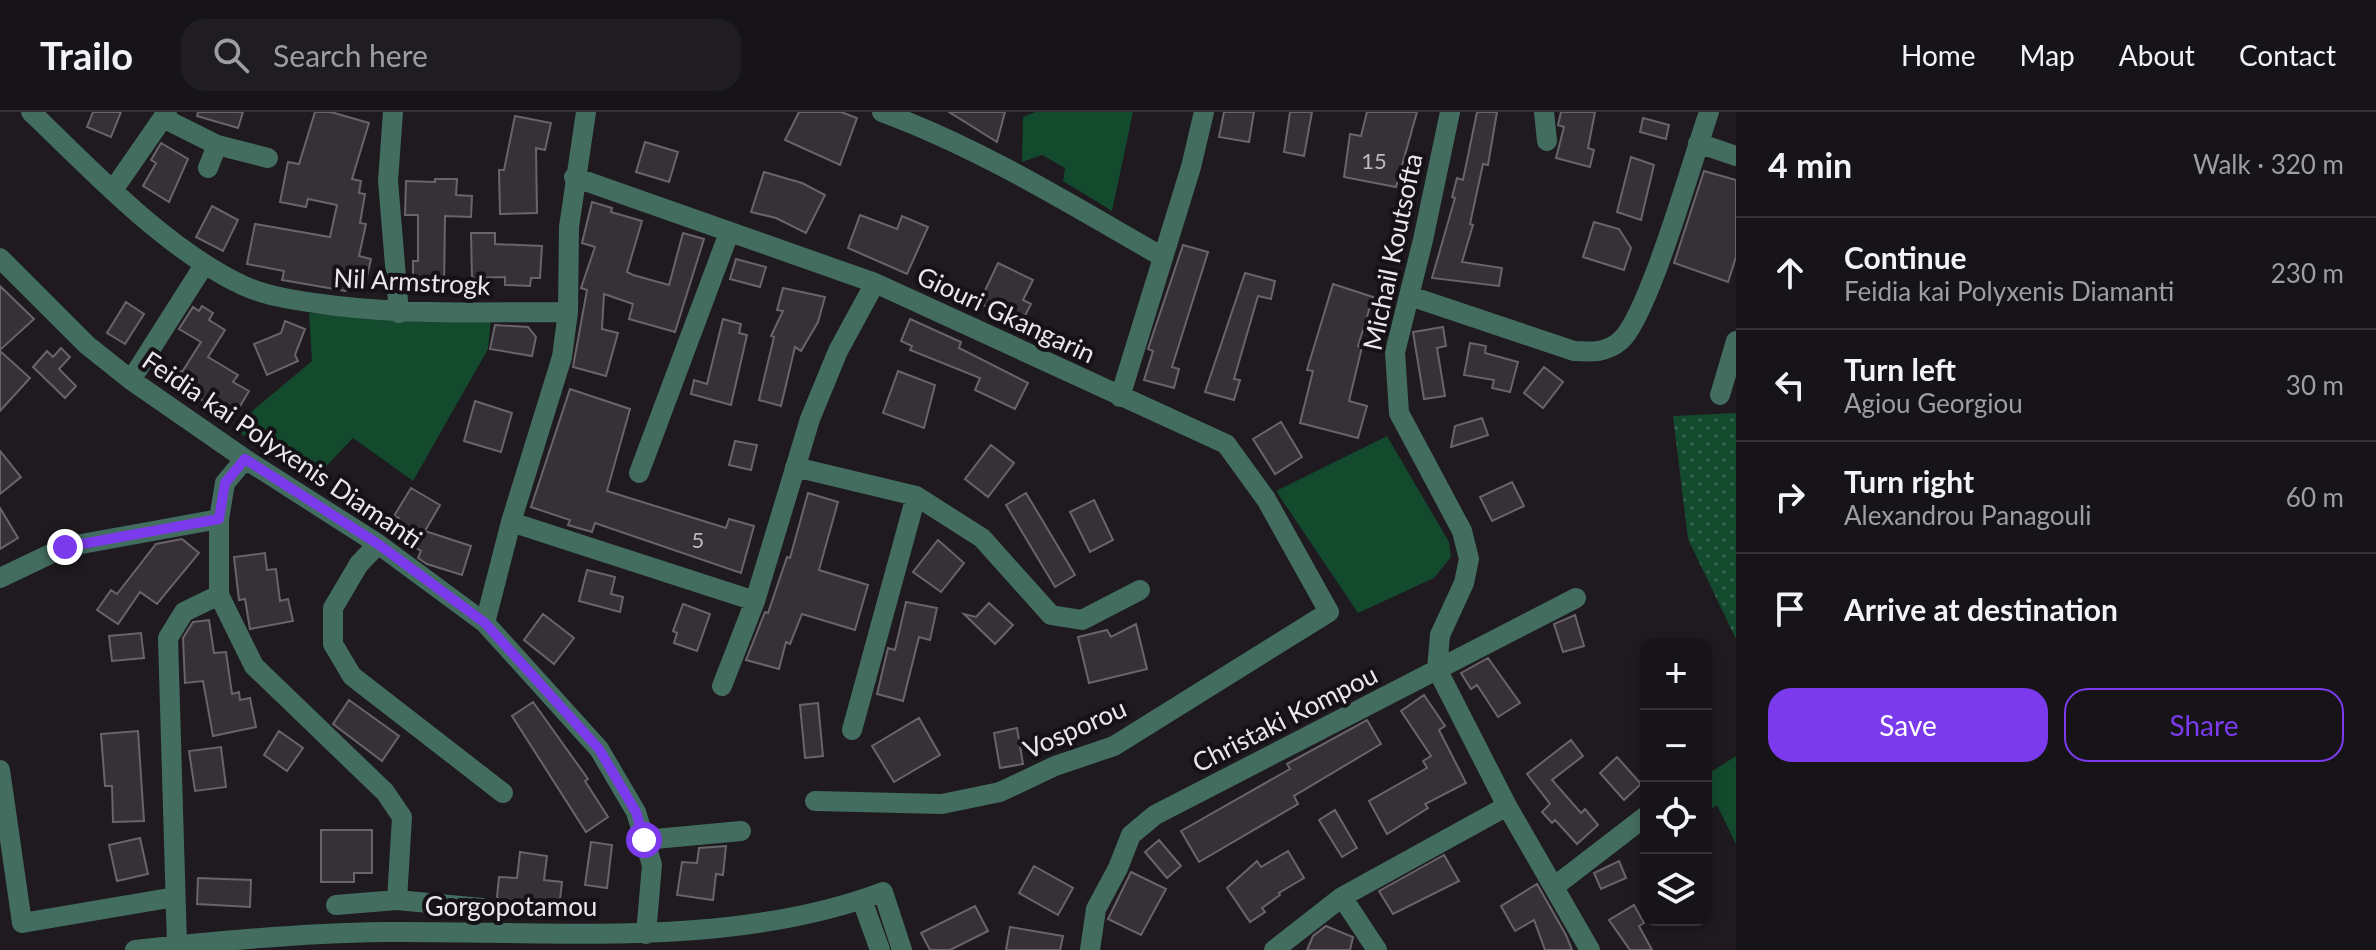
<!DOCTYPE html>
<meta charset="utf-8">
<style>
:root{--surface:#161417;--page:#1f1d20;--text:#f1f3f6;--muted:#9e9ea1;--line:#353336;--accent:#7c3aed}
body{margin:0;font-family:Lato,sans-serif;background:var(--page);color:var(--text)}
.controls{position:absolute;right:24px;bottom:24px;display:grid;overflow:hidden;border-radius:16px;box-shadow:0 4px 12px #0003}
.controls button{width:72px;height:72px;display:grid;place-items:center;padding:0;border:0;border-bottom:2px solid var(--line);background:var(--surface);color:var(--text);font:40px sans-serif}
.stop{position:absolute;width:24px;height:24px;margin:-18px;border:6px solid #7c3aed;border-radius:50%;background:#fff}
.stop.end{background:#7c3aed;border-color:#fff;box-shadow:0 2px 8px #0008}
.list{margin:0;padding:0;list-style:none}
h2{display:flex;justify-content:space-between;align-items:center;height:104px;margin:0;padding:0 32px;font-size:34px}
h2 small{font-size:26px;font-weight:400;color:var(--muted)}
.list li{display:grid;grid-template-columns:52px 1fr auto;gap:24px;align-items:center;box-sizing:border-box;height:112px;padding:0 32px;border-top:2px solid var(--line)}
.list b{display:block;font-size:30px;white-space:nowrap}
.list p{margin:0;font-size:26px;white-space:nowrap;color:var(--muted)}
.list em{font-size:26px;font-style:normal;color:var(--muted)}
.actions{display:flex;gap:16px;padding:24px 32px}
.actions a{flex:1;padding:18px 0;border:2px solid var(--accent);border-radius:24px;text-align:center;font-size:28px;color:var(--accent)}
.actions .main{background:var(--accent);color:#fff}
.icon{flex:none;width:44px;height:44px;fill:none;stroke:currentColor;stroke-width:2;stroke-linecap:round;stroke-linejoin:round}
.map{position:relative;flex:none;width:1736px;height:838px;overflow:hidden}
header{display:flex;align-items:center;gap:48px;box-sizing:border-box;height:112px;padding:0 40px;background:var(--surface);border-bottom:2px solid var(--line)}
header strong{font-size:38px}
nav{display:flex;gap:44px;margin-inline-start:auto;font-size:28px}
.search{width:560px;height:72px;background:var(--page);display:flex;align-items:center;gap:20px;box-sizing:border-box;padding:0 28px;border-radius:24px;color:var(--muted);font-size:30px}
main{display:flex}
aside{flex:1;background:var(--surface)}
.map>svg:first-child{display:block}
</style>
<header>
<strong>Trailo</strong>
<div class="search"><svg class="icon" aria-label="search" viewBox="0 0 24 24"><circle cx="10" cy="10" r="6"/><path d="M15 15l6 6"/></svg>Search here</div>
<nav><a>Home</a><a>Map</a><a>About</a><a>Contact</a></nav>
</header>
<main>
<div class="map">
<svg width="1736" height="838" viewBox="0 0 1736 838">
<defs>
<pattern id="grass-dots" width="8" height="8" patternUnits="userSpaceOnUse" patternTransform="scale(2)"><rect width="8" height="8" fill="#13492d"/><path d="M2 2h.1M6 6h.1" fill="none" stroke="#36634c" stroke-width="1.8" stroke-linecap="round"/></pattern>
</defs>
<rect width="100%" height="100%" fill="#1e1a1f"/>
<!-- grass -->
<path fill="url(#grass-dots)" d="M1736,301V527L1688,427L1673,304Z"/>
<!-- green -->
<path fill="#13492d" d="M1035,0H1133L1112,99L1063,69L1065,56L1042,43L1022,50L1023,5Z
M309,201L372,207H491L488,237L413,369L353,326L313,368L232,316L312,249Z
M1387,324L1449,430L1451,445L1434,466L1358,501L1276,379Z
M1736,644V732L1717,693L1706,700V663Z"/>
<!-- building -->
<path fill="#353136" stroke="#69646a" stroke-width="2" d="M93,0H121L111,25L87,15Z
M198,0H243L238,16L197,4Z
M315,0H331L369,11L352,67L361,69L359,81L365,82L360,111L366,112L359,144L371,147L365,173L348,169L346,179L282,168L284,159L247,152L255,112L330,125L337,93L308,87L306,95L280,90L288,50L299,52Z
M799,0H841L857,6L840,53L785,28Z
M949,0H1005L997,30Z
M1224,0H1254L1249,30L1219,25Z
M1290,0H1312L1304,44L1284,40Z
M1367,0H1417L1396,75L1344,65L1350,22L1361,24Z
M1477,0H1497L1488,53L1483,52L1470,112L1473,113L1462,150L1502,156L1499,174L1432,166L1455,86L1452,85L1457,66L1463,68Z
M1561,0H1595L1588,36L1594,38L1590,55L1556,46L1564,15L1558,13Z
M515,4L551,11L545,38L536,36L537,101L500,102L499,58H504Z
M1643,6L1669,13L1666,27L1640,20Z
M645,30L678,40L669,70L636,60Z
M161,31L188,47L169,90L143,74L156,51L151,48Z
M1631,45L1654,53L1641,108L1617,100Z
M1704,59L1736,68V145L1728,170L1674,151Z
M764,60L802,71L825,83L806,121L776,106L751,100Z
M435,67H457L456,83L472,84L471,105L445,104L444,174L413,173V149H418V103H405L406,69L435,70Z
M592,90L612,96L611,100L642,109L627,160L633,163L669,173L683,121L704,127L675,220L629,207L633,192L604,182L602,217L618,221L606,264L573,255L587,178L581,176L595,135L582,131Z
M212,94L238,108L223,139L196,125Z
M860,103L897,117L902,104L928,115L907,162L848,136Z
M1594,110L1619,117L1631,136L1624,158L1583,145Z
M471,121H495V132L542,134L540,166H531L530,174L505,173V165L472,166Z
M1183,133L1208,140L1172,255L1179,257L1174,276L1144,268L1153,239L1148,237Z
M736,147L766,155L760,175L730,167Z
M998,151L1033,168L1023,188L1031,192L1021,212L979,191Z
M1245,161L1275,169L1271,187L1258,184L1234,267L1240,268L1234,288L1205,280Z
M1333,172L1373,185L1358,234L1362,235L1349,289L1367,294L1358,326L1300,311L1313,259L1307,258Z
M0,174L34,207L0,238Z
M783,176L825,185L818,210L801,239L795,235L781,294L759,288L774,225L771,224L783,199L777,198Z
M126,190L144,202L125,232L107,221Z
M202,194L213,201L209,208L225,218L208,245L238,263L233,270L249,279L233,306L164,266L171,254L182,260L201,230L179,217L193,195L199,199Z
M723,207L741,212L739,221L747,223L731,293L691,282L694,268L707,272Z
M910,207L961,230L959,236L1028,271L1015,297L975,278L980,266L910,238L912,234L901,229Z
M285,209L305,217L295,243L298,249L267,263L254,232L281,221Z
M495,213L528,215L536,225L532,244L490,237Z
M1443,215L1446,234L1437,236L1445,284L1424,287L1413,220Z
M1470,231L1486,234L1485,241L1518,250L1510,280L1492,276L1494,268L1464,263Z
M61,236L70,245L59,257L76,274L65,286L33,255L47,239L53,245Z
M0,239L30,266L0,299Z
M1544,255L1563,270L1543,296L1524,281Z
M898,259L935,273L924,316L883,301Z
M570,277L630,297L607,379L726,416L729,407L754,414L741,461L595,411L592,420L568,413L570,408L531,395Z
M475,289L512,301L501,340L464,329Z
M1482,306L1488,323L1451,335L1455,314Z
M1281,310L1302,345L1275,362L1253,327Z
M735,329L757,333L751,358L729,353Z
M991,333L1014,351L988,385L965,367Z
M0,339L21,365L0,382Z
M1512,370L1524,394L1492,409L1480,385Z
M411,376L440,393L425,419L471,434L462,463L427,452L418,446L421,439L390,421L399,406L394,404Z
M808,381L838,390L819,458L868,473L855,518L802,502L790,532L786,530L779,557L746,548L765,500L768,501L787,445L790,446Z
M1026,381L1075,463L1055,475L1006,393Z
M1094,388L1113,428L1090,440L1070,400Z
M0,396L18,426L0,437Z
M182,427L199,441L157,492L140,480L118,512L97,498L111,478L117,482L156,432Z
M938,428L964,451L941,480L913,460Z
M265,441L267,458L276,457L280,489L288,487L293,509L250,517L245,487L239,488L234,445Z
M587,458L615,465L611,482L623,485L620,500L579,489Z
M906,490L937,496L930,528L919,525L903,589L877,582L888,536L895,538Z
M989,491L1013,513L995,532L964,502L976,505Z
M683,492L710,502L697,539L674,531L677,521L673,519Z
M543,502L574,526L554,552L524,528Z
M1575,503L1584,534L1563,540L1554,512Z
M209,508L214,541L226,540L232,582L239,580L240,588L250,586L256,615L213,624L203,569L185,571L183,526L193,510Z
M1136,512L1147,557L1089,571L1078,525L1107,518L1111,525Z
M141,521L144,546L112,549L109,524Z
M1488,546L1520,591L1498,605L1477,573L1471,577L1461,561Z
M1424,583L1445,614L1439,618L1466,671L1425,692L1428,696L1387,722L1369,689L1427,656L1423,649L1431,644L1401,599Z
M349,588L399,624L382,649L333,612Z
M533,590L588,667L585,669L608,705L586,720L512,604Z
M818,591L823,644L805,646L800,593Z
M919,606L940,643L894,670L872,634Z
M1367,608L1381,632L1294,684L1298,692L1199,750L1181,719L1290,657L1287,652Z
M1017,616L1023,652L1000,656L994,621Z
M138,619L144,709L113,710L112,674H105L101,622Z
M279,619L303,636L287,659L264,643Z
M1571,628L1583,644L1552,668L1581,701L1585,697L1598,713L1577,732L1555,708L1552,711L1542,700L1550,692L1527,662Z
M221,635L226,675L195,679L189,639Z
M1617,645L1641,672L1624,688L1600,661Z
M1335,698L1357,736L1342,745L1319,708Z
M321,718H372V761H354V770H321Z
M140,726L148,762L117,769L109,733Z
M1159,728L1181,754L1167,766L1145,740Z
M591,730L612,733L607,776L585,773Z
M726,734L723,763L716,762L713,788L677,783L682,750L697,751L699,736Z
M1288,739L1304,766L1279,781L1280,783L1262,796L1265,800L1250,810L1227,776L1257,749L1261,755Z
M520,740L547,744L544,768L562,770L559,796L502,790L497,785L499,765L517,766Z
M1444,743L1459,769L1393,802L1379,779Z
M1619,749L1626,766L1601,777L1594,761Z
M1034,754L1073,776L1058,803L1019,781Z
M1131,760L1166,777L1141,823L1108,807Z
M198,766L251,768L250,795L197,792Z
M1537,772L1566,823L1572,838H1545L1534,808L1515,819L1501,794Z
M1634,793L1644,811L1639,814L1652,838H1630L1609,808Z
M975,794L988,819L950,838H930L921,821Z
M1326,814L1353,825L1350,838H1307L1313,824Z
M1010,815L1063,824L1060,838H1006Z"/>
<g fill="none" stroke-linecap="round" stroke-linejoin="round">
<!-- minor -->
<path stroke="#436d5f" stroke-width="20" d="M31,0C93,59 164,136 242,173C270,186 306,190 337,194C414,203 490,200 568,200
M393,0L388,69L399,201
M882,0C980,36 1070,92 1161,144
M1450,0L1423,128L1395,240L1399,301L1462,419L1469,447L1464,471L1440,523L1437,557L1507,694L1590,838
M1544,0L1547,29
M165,7L217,33L268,46
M1698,31L1736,44
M208,56L217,33
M574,65L875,171L1226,332L1266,387L1329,500L1114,634L1055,654L1000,680L942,692L815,689
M113,78L167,0
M0,146L87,233L131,268L245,347L378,432L485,511L599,637L636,700L652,753L646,822
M1410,184L1574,239C1592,240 1606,241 1620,229C1648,206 1694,43 1709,0
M131,268L204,153
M1720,283L1736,229
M1120,285L1191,55L1204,0
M245,347L225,371L219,407V483L254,554L385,680L402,705L397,788
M795,355L916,384L982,426L1051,503L1082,508L1140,478
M639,361L729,121
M511,410L755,489
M378,432L359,452L333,496V532L352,564L503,681
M0,466L65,435L219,407
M485,511L511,410L562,245L568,200L569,115L586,0
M722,574L755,489L810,307L838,239L875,171
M852,618L916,384
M0,658L22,811L175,785
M644,728L741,719
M1555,774L1646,704
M1342,785L1377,838
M862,788L880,838
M336,793L397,788L492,797
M177,833L168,526L184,500L219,483
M135,838C216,829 301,821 383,820C547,818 728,838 883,780L902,838
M1090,838L1096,797L1118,756L1131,723L1155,703L1576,486
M1274,838L1342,785L1507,694"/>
</g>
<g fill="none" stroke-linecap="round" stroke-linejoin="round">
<!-- route -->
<path stroke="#7c3aed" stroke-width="10" d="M65,435L219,407L225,371L245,347L378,432L485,511L599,637L636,700L644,728"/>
</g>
<g text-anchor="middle" stroke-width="8" stroke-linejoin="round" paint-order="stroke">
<!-- number labels -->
<g font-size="22" fill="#bdbabe">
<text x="1374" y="57">15</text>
<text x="698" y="436">5</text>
</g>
<!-- street labels -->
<g font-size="26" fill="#eae7eb" stroke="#151116">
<text transform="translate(1393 140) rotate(-78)" y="9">Michail Koutsofta</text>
<text transform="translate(412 170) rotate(3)" y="9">Nil Armstrogk</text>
<text transform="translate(1006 203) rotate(25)" y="9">Giouri Gkangarin</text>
<text transform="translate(282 338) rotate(34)" y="9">Feidia kai Polyxenis Diamanti</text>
<text transform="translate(1285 607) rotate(-27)" y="9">Christaki Kompou</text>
<text transform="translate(1075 617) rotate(-24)" y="9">Vosporou</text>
<text x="511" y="804">Gorgopotamou</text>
</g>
</g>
</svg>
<div class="controls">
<button>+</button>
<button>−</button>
<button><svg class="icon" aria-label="locate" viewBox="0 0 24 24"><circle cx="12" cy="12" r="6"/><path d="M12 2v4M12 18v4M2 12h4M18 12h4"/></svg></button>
<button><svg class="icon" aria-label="layers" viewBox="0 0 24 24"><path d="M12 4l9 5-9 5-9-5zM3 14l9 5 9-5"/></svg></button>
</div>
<div class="stop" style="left:644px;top:728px"></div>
<div class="stop end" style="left:65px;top:435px"></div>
</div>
<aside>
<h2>4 min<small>Walk · 320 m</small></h2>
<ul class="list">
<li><svg class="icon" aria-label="ahead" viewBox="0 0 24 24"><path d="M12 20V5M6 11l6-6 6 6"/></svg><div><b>Continue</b><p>Feidia kai Polyxenis Diamanti</p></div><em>230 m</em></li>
<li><svg class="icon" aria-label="left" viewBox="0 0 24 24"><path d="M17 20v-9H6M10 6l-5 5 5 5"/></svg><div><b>Turn left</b><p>Agiou Georgiou</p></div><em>30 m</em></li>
<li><svg class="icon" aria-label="right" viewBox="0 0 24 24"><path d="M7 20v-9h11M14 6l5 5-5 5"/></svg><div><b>Turn right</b><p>Alexandrou Panagouli</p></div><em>60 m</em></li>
<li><svg class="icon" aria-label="arrive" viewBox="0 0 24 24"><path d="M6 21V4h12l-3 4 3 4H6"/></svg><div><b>Arrive at destination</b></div></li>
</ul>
<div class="actions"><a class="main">Save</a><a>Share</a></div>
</aside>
</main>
